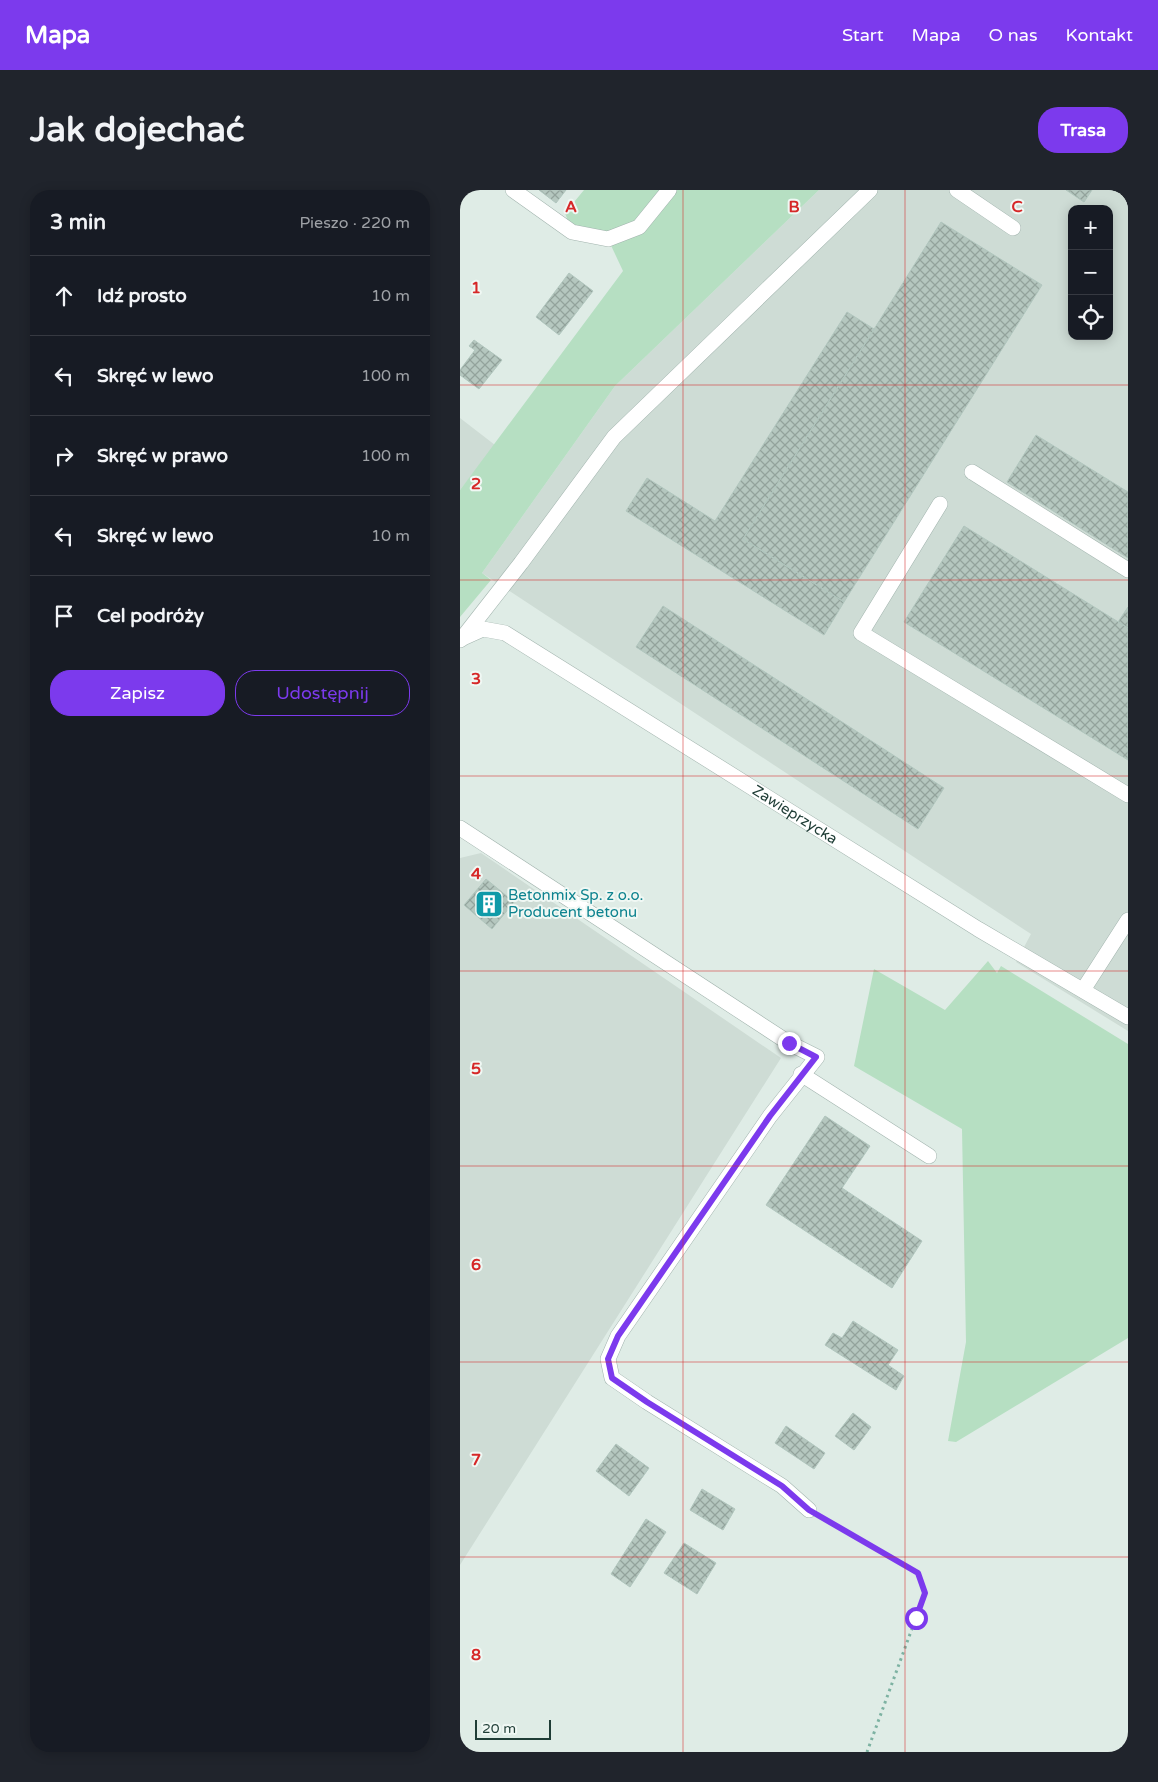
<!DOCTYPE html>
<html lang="pl">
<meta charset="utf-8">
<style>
:root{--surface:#171b24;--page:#20242c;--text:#f1f3f6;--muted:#9ea1a6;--line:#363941;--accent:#7c3aed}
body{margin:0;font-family:"Varela Round",sans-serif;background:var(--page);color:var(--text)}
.controls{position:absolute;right:15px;top:15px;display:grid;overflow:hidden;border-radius:10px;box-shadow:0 2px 12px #0003}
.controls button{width:45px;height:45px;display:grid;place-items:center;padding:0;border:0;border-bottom:1px solid var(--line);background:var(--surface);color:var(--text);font:25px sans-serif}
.scale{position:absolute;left:15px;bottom:12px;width:76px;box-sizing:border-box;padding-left:5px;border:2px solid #1f3d36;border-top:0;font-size:14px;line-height:18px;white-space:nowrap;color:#1f3d36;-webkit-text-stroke:4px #f0f8f4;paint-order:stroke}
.stop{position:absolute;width:15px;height:15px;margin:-11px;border:4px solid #7c3aed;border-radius:50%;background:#fff}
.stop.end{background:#7c3aed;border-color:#fff;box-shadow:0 1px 5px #0008}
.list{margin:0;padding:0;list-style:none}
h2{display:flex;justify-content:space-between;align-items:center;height:65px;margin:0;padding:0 20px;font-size:21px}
h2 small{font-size:16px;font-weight:400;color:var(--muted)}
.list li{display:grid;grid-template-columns:32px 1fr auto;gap:15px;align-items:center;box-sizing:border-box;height:80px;padding:0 20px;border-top:1px solid var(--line)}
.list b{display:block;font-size:19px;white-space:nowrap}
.list em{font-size:16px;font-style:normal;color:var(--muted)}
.actions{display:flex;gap:10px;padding:15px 20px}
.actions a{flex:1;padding:11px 0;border:1px solid var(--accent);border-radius:20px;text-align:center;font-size:18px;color:var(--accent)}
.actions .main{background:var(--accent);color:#fff}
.icon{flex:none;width:28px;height:28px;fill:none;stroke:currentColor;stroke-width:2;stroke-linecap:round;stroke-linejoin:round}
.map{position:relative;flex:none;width:668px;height:1562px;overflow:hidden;border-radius:20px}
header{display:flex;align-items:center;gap:30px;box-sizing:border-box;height:70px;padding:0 25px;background:var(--accent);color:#fff}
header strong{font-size:24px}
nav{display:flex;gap:28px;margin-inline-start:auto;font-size:18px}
.intro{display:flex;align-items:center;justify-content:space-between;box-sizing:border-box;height:120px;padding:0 30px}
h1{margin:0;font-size:35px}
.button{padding:12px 22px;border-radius:20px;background:var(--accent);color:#fff;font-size:18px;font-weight:700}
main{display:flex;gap:30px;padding:0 30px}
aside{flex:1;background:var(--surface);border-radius:20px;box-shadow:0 2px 12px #0003}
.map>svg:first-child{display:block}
</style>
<header>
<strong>Mapa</strong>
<nav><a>Start</a><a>Mapa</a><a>O nas</a><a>Kontakt</a></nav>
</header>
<div class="intro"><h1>Jak dojechać</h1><a class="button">Trasa</a></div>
<main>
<aside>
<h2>3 min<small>Pieszo · 220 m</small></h2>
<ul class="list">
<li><svg class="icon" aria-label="ahead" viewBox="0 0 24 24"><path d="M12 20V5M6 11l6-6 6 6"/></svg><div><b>Idź prosto</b></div><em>10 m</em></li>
<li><svg class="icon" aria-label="left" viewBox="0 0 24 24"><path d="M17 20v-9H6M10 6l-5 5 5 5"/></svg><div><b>Skręć w lewo</b></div><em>100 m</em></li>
<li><svg class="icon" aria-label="right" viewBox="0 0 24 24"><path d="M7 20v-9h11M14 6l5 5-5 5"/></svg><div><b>Skręć w prawo</b></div><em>100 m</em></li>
<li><svg class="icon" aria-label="left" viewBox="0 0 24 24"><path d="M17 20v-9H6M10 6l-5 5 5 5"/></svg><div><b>Skręć w lewo</b></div><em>10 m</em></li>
<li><svg class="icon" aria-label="arrive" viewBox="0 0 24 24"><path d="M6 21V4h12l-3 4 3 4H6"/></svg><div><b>Cel podróży</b></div></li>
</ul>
<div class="actions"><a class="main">Zapisz</a><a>Udostępnij</a></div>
</aside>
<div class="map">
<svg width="668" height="1562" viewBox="0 0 668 1562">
<defs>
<pattern id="building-cross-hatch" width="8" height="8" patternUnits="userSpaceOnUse" patternTransform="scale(1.25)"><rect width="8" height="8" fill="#b5c7bf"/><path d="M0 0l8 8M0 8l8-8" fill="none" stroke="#93a39c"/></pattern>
</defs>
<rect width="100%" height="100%" fill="#dfece6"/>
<!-- built -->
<path fill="#cedcd5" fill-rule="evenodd" d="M359,0H668V841L556,772L571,744L22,383L155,196ZM612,19H649V146H612Z
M0,228L35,255L0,300Z
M21,663L321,868L0,1375V668Z"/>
<!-- green -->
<path fill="#b6dfc2" d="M124,0H359L155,196L22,383L31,390L0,427V300L163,81L148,49L112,42L105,23Z
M528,771L537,783L541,776L668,854V1148L496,1252L488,1251L506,1152L502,939L394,876L414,779L485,820Z"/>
<!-- building -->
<path fill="url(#building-cross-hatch)" stroke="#b1c6be" d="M79,0H106L96,13Z
M606,0H632L624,12Z
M481,32L582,95L384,412L283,349Z
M109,83L133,101L99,145L76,127Z
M387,122L414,139L283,349L384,412L364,445L166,321L187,288L255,331Z
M14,150L42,170L19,199L0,185V180L15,160L9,156Z
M576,245L668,302V368L547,292Z
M504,336L668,438V570L444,432Z
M203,416L484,598L458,639L176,457Z
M668,417V438L658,432Z
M26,689L54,712L32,739L4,715Z
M365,926L410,956L382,998L462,1051L432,1098L306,1015Z
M393,1131L438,1160L428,1175L444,1186L436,1200L365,1155L373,1143L382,1148Z
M393,1223L411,1237L394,1260L375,1246Z
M326,1236L365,1263L354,1279L315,1253Z
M156,1254L189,1278L169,1306L136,1281Z
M242,1299L275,1319L263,1340L230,1320Z
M186,1329L206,1342L170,1397L151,1384Z
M224,1353L256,1373L237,1404L204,1383Z"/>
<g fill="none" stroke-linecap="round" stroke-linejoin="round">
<defs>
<g id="minor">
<path d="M53,0L112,42L148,49L179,37L209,0"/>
<path d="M497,0L553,38"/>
<path d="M512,282L668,380"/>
<path d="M480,314L401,443L668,605"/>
<path d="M4,446L61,373L154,247L410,0"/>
<path id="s1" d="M0,450L3,448L23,439L45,443L518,739L668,827"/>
<path d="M0,638L329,853L357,867L310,926L158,1146L148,1169L152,1188L187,1212L322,1296L349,1320"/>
<path d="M623,800L668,730"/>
<path d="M341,884L469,966"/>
</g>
</defs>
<!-- minor casing -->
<use href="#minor" stroke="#a2b4ae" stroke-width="16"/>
<!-- path -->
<path stroke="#7db2a2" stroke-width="3" stroke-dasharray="2.5 4" stroke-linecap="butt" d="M367,1331L457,1383L465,1403L407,1562"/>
<!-- minor -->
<use href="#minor" stroke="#fff" stroke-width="15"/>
</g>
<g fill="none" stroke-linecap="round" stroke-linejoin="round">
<!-- route -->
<path stroke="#7c3aed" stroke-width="6" d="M329,853L356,867L310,926L158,1146L148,1169L152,1188L187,1212L322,1296L349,1320L458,1383L465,1403L456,1428"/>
</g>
<!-- grid -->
<path fill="none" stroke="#d62828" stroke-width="1" stroke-opacity="0.55" d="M223,0V1562M445,0V1562M0,195H668M0,390H668M0,586H668M0,781H668M0,976H668M0,1172H668M0,1367H668"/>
<!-- icons -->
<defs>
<symbol id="building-square" viewBox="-11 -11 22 22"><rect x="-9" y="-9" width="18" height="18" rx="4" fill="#0f9aa8" stroke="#f0f8f4"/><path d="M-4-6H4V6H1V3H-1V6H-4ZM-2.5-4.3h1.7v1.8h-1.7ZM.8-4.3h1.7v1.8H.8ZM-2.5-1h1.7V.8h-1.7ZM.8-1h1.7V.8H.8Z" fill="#fff"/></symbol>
</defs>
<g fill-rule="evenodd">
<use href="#building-square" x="13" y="698" width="32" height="32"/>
</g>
<g text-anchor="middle" stroke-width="4" stroke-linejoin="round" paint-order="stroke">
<!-- street labels -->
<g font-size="15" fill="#1f3d36" stroke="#f0f8f4">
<text dy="5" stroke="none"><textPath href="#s1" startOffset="390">Zawieprzycka</textPath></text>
</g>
<!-- culture labels -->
<g font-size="15" fill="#0d838f" stroke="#f0f8f4" text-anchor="start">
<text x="48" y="710">Betonmix Sp. z o.o.<tspan x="48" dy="17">Producent betonu</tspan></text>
</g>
</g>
<g font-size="16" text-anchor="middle" font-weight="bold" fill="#d62828" stroke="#f0f8f4" stroke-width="4" stroke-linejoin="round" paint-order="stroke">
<text x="111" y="22">A</text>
<text x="334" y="22">B</text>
<text x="557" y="22">C</text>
<text x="16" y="103">1</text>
<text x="16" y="299">2</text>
<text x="16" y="494">3</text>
<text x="16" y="689">4</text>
<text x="16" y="884">5</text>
<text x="16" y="1080">6</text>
<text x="16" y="1275">7</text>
<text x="16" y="1470">8</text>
</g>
</svg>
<div class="controls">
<button>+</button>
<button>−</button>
<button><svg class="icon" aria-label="locate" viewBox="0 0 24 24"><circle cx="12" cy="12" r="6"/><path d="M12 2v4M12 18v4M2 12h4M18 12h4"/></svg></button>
</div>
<div class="scale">20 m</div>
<div class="stop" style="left:456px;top:1428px"></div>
<div class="stop end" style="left:329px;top:853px"></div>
</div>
</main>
